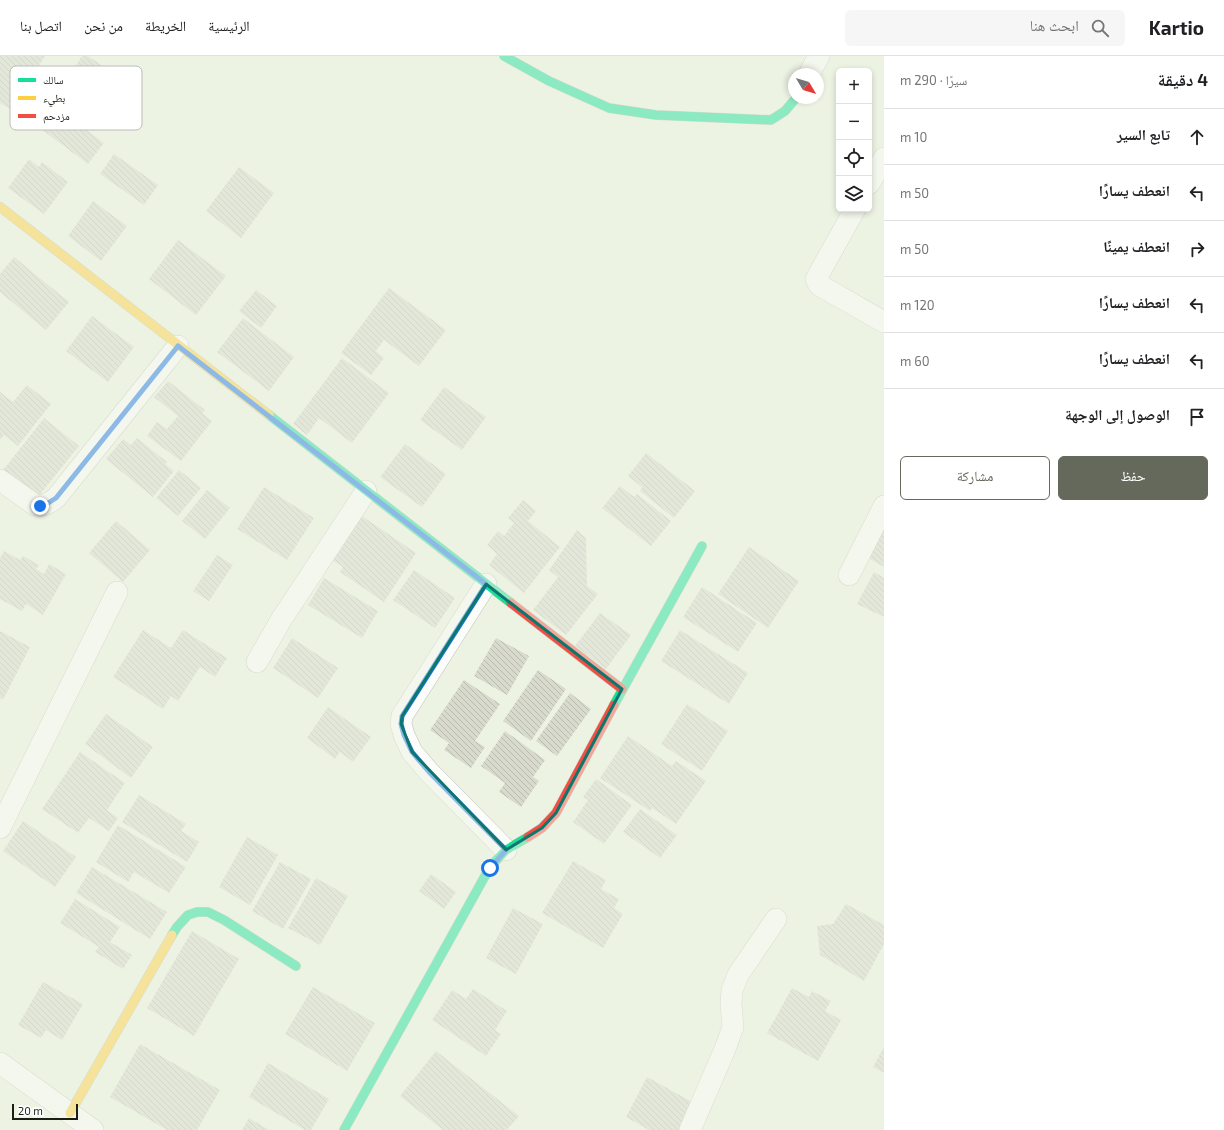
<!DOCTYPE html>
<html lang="ar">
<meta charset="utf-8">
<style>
:root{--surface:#fff;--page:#f6f6f6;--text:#202124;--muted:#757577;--line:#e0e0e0;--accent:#64695c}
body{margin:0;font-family:"Exo 2","Noto Naskh Arabic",sans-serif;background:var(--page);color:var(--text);direction:rtl}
.controls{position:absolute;right:12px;top:12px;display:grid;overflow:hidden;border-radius:6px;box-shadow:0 2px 6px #0003}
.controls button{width:36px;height:36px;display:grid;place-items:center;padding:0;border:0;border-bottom:1px solid var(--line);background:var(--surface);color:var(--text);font:20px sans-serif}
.compass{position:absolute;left:788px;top:12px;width:36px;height:36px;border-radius:50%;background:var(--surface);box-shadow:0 2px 6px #0003;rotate:128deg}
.scale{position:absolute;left:12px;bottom:10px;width:66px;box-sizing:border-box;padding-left:4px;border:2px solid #1b1e14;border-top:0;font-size:11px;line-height:14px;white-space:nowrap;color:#1b1e14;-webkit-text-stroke:3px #fff;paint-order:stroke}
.stop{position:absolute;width:12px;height:12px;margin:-9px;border:3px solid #1a73e8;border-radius:50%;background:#fff}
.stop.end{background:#1a73e8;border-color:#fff;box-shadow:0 1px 4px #0008}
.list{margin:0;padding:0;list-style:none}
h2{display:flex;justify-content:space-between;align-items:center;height:52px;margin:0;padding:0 16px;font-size:17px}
h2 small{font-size:13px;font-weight:400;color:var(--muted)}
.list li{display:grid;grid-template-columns:26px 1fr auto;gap:12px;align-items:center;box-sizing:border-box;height:56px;padding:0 16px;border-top:1px solid var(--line)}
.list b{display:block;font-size:15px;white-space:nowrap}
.list em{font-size:13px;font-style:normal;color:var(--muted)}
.actions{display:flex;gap:8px;padding:12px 16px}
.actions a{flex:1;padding:9px 0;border:1px solid var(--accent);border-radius:6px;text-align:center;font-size:14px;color:var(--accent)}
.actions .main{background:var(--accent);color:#fff}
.icon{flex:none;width:22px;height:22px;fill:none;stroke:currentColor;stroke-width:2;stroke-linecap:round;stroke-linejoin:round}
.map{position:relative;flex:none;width:884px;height:1074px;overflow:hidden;direction:ltr}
header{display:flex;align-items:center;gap:24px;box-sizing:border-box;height:56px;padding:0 20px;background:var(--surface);border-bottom:1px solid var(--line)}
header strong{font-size:19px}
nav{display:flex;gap:22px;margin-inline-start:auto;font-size:14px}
.search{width:280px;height:36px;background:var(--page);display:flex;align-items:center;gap:10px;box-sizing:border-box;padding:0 14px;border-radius:6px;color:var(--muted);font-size:15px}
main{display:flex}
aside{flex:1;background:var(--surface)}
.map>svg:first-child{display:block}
</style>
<header>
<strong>Kartio</strong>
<div class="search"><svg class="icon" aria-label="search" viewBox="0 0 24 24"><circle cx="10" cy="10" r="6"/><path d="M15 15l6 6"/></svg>ابحث هنا</div>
<nav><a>الرئيسية</a><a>الخريطة</a><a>من نحن</a><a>اتصل بنا</a></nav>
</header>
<main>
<aside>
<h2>4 دقيقة<small>سيرًا · 290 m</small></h2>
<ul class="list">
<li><svg class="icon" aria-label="ahead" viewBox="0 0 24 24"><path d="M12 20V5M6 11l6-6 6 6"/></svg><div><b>تابع السير</b></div><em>10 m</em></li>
<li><svg class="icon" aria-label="left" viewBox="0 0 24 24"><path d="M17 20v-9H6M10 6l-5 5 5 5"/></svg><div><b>انعطف يسارًا</b></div><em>50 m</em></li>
<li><svg class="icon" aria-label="right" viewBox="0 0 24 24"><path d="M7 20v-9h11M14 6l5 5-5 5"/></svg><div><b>انعطف يمينًا</b></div><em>50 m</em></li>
<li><svg class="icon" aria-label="left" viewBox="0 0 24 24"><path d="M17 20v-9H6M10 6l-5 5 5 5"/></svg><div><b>انعطف يسارًا</b></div><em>120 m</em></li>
<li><svg class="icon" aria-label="left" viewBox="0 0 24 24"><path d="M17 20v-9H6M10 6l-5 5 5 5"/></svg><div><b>انعطف يسارًا</b></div><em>60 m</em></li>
<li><svg class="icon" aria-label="arrive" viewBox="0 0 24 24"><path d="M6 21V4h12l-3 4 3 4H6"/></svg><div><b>الوصول إلى الوجهة</b></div></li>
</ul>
<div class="actions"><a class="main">حفظ</a><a>مشاركة</a></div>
</aside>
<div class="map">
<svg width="884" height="1074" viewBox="0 0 884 1074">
<defs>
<pattern id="building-back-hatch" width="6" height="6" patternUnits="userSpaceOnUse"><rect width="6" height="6" fill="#d8dacd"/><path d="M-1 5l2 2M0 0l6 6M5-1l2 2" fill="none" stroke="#b9bbaf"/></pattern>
</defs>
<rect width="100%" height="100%" fill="#edf3e3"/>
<!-- building -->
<path fill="url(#building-back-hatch)" d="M0,0H45L12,54L0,47Z
M82,0H88L141,37L124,61L110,52L107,56L58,23L66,12L72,16Z
M57,52L104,87L88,108L41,73Z
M114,98L158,129L144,149L100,118Z
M29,103L39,111L42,106L68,126L44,158L8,132Z
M239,111L274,137L241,182L206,155Z
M93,145L127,170L101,205L68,180Z
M178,184L226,220L196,259L149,223Z
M14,201L69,246L46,274L0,236V218Z
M389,232L446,274L419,310L384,284L376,295L384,302L371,319L341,297Z
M256,234L277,250L261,272L239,255Z
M92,260L134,291L108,326L66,295Z
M243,262L294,301L269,335L217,296Z
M342,302L389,337L352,387L319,362L307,379L293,368Z
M168,325L205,354L202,357L212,365L181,405L147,380L157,366L167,373L178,360L154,341Z
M27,329L51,348L18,390L4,379L0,384V336L13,346Z
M444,331L486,361L462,394L420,364Z
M44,362L79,390L33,447L0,418Z
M137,382L167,406L165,408L174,415L153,441L106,403L123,383L131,389Z
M405,388L446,418L422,451L380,421Z
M646,397L695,435L674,462L640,435L642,431L628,420Z
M179,414L201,432L178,460L156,442Z
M620,430L634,441L637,438L671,465L651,490L602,452Z
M264,431L314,462L287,504L237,473Z
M207,434L230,452L205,483L182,465Z
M523,444L536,455L528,465L560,491L524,537L489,509L497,498L487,489L498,475L504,480L514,467L508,462Z
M359,458L416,497L384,546L340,516L343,511L329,502Z
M116,465L150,494L123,526L89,497Z
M884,471V511L866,501Z
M577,474L586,482L587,530L598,538L566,579L533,554L558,521L549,514Z
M749,491L799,525L768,572L718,538Z
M4,495L20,504L23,500L39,509L36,513L44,518L49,508L66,518L43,559L26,548L22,555L0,543V502Z
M217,499L233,509L209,545L193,535Z
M414,514L455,542L435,572L393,544Z
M874,516L884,522V561L857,548Z
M324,522L378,555L362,582L308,549Z
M702,531L757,567L738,596L683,561Z
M600,557L631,579L606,613L575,590Z
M143,574L171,592L183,574L227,602L215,621L200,611L178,645L171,640L163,653L113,621Z
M680,574L748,617L729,648L661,605Z
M0,575L30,591L3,644L0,642Z
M292,582L338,612L318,642L273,612Z
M496,582L529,600L507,639L474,620Z
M538,614L566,633L531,685L503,665Z
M464,624L500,648L475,685L485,691L471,712L444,694L449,687L430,674Z
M570,637L591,653L557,700L536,685Z
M687,648L728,675L702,715L661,688Z
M328,651L371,681L353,706L340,696L335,703L307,682Z
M106,658L153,691L131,722L85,688Z
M505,675L545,704L533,721L539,725L521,751L499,736L505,727L481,710Z
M628,680L672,710L676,705L706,725L676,768L652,752L650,755L600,722Z
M80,696L125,727L107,754L118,762L109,775L89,762L78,777L42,753Z
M596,723L632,749L604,788L573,766L588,744L583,741Z
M139,739L186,768L181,775L199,786L187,806L122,766Z
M640,753L677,779L660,802L623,776Z
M23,765L76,801L55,831L3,795Z
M118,769L186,811L169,837L134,816L128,826L96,806Z
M247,781L278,799L250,849L219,831Z
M573,805L606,824L601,833L619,843L614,852L623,858L603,892L542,857Z
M280,806L311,823L283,873L252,855Z
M92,811L167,856L150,883L76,837Z
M431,818L456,836L444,853L419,835Z
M316,822L348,840L320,889L288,872Z
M75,843L120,871L110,886L132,899L123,913L95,896L99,891L60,867Z
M846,848L884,869V888L864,925L820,899L817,870L833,868Z
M513,852L543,868L516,918L486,902Z
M192,875L239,903L194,980L147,952Z
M43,926L83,948L62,984L46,974L41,982L18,969Z
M313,931L375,967L347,1015L285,978Z
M792,932L809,941L812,935L831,945L825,955L841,964L818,1005L767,977Z
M473,933L507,955L495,974L501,978L486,1000L432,964L452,934L466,943Z
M140,988L220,1034L197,1074H167L110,1041Z
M884,991V1017L873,1011Z
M436,995L519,1060L507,1074H443L400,1040Z
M268,1007L329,1043L311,1074H305L249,1041Z
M647,1021L694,1047L679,1074H649L626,1061Z
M249,1062L269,1074H242Z"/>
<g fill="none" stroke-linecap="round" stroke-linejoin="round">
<defs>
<path id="street" d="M809,18L819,0
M869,128L884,102
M855,153L816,223L819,229L884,266
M0,424L35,449C44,451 49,447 56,442L178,290
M849,519L884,450
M486,528L402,660L401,668L404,679L412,696L429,716L506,794
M257,606L281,564L366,435
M0,772L117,536
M0,1007L93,1074
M690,1074L725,993L733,971L731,948L732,934L738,919L776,863"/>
<path id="fast" d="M504,0L549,25L609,52L656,59L771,64L785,55L796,42
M269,359L511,547
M614,649L702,490
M172,879L177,871L188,859L197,856H208L224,864L296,910
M344,1074L490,811L506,794L528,781"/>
<path id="slow" d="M0,151L269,359
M70,1057L172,879"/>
<path id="jam" d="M511,547L622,633
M528,781L542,772L556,757L614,649"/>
</defs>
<!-- street casing -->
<use href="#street" stroke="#bdc2b5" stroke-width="22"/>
<!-- fast casing -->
<use href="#fast" stroke="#bdc2b5" stroke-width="10"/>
<!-- slow casing -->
<use href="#slow" stroke="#bdc2b5" stroke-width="10"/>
<!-- jam casing -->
<use href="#jam" stroke="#bdc2b5" stroke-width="10"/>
<!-- street -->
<use href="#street" stroke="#fcfdfb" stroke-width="21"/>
<!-- fast -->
<use href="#fast" stroke="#16e098" stroke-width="9"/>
<!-- slow -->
<use href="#slow" stroke="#ffcf43" stroke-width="9"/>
<!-- jam -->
<use href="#jam" stroke="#f24e42" stroke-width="9"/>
</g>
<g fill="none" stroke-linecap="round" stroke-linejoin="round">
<!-- route -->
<path stroke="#1a73e8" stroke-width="5" d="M40,450L45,449L56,442L178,290L486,528L402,660L401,668L404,679L412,696L429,716L506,794L490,812"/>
</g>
<!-- marked area -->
<path d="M0 0H884V1074H0ZM486,528L622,633L556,757L542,772L506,794L412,696L401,668L402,660Z" fill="#edf3e3" fill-opacity=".55" fill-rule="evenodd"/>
<path fill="none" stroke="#0f766e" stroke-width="3" stroke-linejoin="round" d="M486,528L622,633L556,757L542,772L506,794L412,696L401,668L402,660Z"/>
<!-- legend -->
<rect x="10" y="10" width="132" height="64" rx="6" fill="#fff" stroke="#bbbcb8" stroke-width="1"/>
<rect x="18" y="22" width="18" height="4" fill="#16e098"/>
<rect x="18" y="40" width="18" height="4" fill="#ffcf43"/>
<rect x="18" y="58" width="18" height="4" fill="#f24e42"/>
<g font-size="11" fill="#1b1e14">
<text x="43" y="28">سالك</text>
<text x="43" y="46">بطيء</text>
<text x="43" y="64">مزدحم</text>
</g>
</svg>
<div class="controls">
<button>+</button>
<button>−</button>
<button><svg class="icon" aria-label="locate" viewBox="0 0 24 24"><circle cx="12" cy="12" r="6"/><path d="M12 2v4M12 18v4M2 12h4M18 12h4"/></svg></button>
<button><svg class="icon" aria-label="layers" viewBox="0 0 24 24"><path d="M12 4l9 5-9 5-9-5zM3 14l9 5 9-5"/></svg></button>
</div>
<svg class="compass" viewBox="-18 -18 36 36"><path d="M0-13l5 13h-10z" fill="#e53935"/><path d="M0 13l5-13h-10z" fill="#757577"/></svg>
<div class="scale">20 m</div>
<div class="stop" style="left:490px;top:812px"></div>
<div class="stop end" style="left:40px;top:450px"></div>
</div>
</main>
